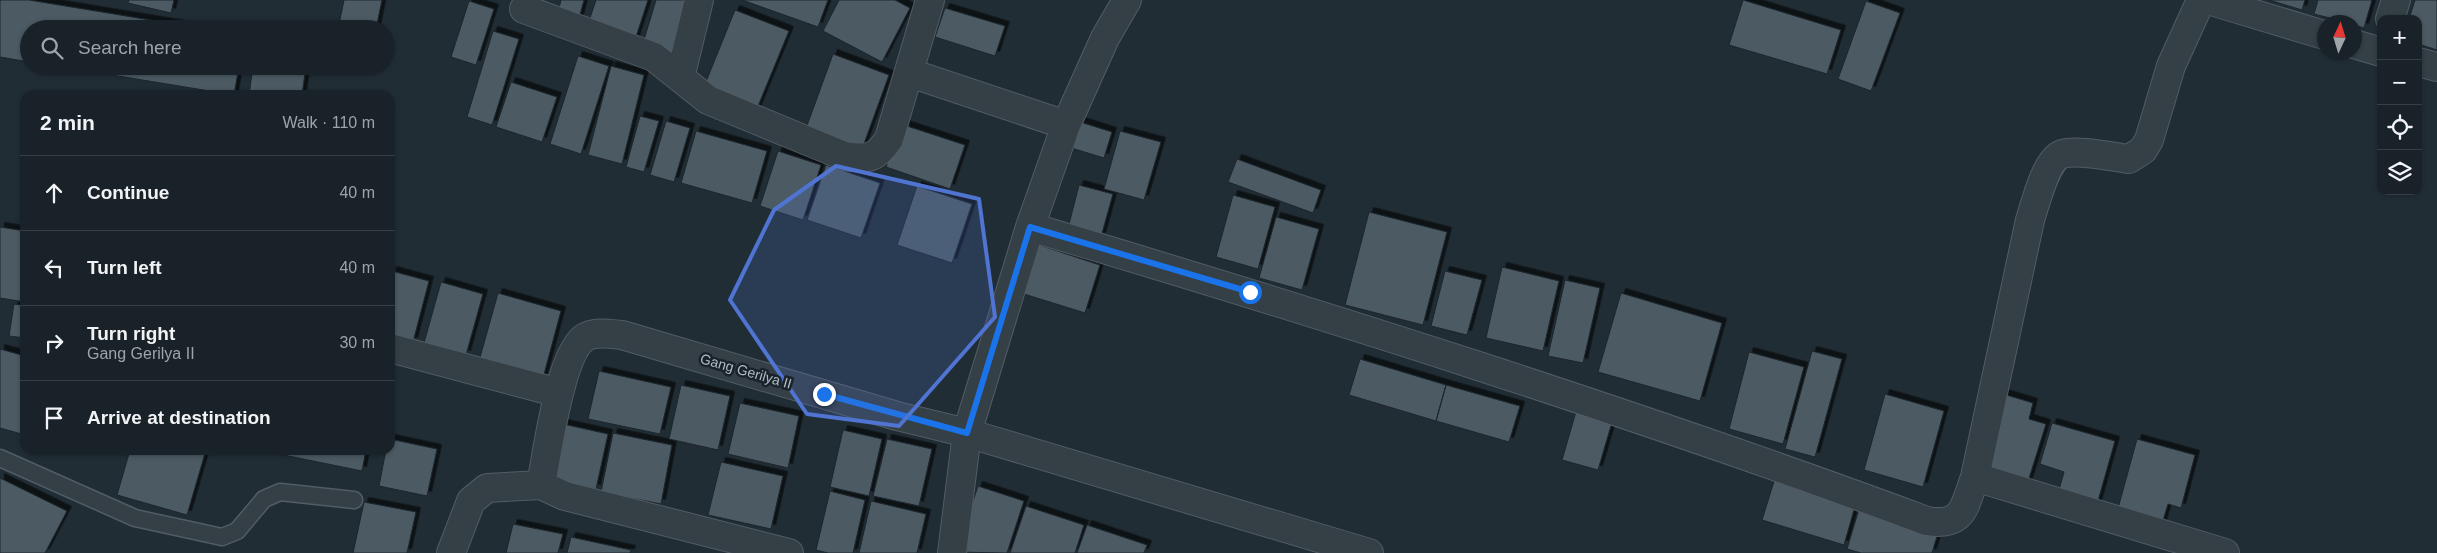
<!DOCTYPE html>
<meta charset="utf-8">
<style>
:root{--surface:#192228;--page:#222a30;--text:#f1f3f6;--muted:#9fa4a8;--line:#373f45}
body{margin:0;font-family:Arial,sans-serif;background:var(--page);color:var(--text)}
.controls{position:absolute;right:15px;top:15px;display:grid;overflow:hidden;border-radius:10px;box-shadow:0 1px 4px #0004}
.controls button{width:45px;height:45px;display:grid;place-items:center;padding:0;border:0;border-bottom:1px solid var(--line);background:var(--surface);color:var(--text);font:25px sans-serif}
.compass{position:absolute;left:2317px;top:15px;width:45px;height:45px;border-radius:50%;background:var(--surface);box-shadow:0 1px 4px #0004;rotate:4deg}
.stop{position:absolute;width:15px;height:15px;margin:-11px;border:4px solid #1a73e8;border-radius:50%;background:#fff}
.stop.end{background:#1a73e8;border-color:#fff;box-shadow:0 1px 5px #0008}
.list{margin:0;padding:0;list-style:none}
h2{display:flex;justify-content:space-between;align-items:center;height:65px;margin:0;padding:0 20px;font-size:21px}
h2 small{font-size:16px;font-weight:400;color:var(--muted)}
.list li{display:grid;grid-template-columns:32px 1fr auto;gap:15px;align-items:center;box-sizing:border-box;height:75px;padding:0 20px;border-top:1px solid var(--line)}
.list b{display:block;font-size:19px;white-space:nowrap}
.list p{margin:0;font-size:16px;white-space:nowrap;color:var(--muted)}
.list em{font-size:16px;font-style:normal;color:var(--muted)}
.icon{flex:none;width:28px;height:28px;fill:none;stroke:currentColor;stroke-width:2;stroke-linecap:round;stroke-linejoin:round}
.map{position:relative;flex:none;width:2437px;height:553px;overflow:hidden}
.search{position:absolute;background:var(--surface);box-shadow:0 1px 4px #0004;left:20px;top:20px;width:375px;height:55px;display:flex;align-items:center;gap:12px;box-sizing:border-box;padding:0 18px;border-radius:28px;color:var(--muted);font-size:19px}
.panel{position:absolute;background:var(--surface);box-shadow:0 1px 4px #0004;left:20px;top:90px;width:375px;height:365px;border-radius:15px}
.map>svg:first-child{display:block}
</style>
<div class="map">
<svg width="2437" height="553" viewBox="0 0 2437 553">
<defs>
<filter id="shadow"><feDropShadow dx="4.5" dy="-4.5" stdDeviation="0" flood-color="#0009"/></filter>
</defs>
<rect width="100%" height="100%" fill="#212d35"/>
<!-- building -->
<path fill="#4c5a64" stroke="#1c252c" filter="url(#shadow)" d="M0,0H29L205,29H29V62L0,57Z
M129,0H174L171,13L128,3Z
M344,0H382L376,29H338Z
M561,0H584L578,22L557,16Z
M596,0H648L635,40L588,24Z
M656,0H687L672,52L643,43Z
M742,0H828L818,27Z
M839,0H895L910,8L882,62L823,31Z
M1743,0L1841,30L1827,74L1729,45Z
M2269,0H2305L2302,10Z
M2318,0H2372L2364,28L2354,25V22H2346L2314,14Z
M2415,0H2437V50L2418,44V19H2409Z
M469,1L494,9L476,65L451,57Z
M1866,1L1900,13L1871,91L1838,79Z
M945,8L1005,26L995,56L935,37Z
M735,10L789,31L756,111L703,89Z
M493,31L519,39L492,125L467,117Z
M833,54L889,75L861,152L805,131Z
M578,56L609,66L581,154L550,144Z
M57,66H239L234,95Z
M253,66H306L302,95H249Z
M611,66L644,75L622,164L588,155Z
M511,82L557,97L542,142L496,127Z
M640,116L659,121L644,172L626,167Z
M666,121L690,128L674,182L650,175Z
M1077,121L1112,132L1104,158L1068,147Z
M901,124L965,145L950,189L886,167Z
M696,131L767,151L752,203L681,183Z
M1120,131L1161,142L1144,200L1104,189Z
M778,151L821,165L803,220L760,206Z
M1237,159L1321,190L1313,213L1228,182Z
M826,165L880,183L861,238L807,220Z
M1079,185L1113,194L1101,237L1068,228Z
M917,186L972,204L952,263L897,245Z
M1233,195L1275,207L1258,269L1216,257Z
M1369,212L1447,232L1423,325L1345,305Z
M1276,217L1319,229L1302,290L1259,278Z
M0,227L25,231V302L0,298Z
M1039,245L1100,265L1085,313L1024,294Z
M1502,267L1559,281L1543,351L1486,338Z
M392,271L429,281L413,342L390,336Z
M1445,271L1482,280L1467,335L1431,326Z
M1565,280L1600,288L1583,363L1548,356Z
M441,282L483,294L466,355L424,343Z
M498,293L561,311L543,378L479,361Z
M1621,293L1722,323L1700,401L1598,372Z
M14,304L25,306V338L9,336Z
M0,349L25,356V435L0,428Z
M1812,351L1842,359L1815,457L1785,449Z
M1749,352L1804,367L1783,444L1729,429Z
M1360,359L1446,385L1436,421L1349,395Z
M599,371L671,387L660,434L588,419Z
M681,385L730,396L718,450L669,439Z
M1446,385L1520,406L1509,442L1436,421Z
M2000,393L2033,403L2029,419L2046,424L2027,485L1977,471Z
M1885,394L1944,411L1923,487L1864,470Z
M740,403L799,416L788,468L728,454Z
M1577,408L1613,419L1598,470L1562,460Z
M2052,423L2115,441L2096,508L2057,497L2064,472L2040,464Z
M563,424L608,434L596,489L550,479Z
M843,430L882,439L869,496L830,487Z
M613,433L672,445L661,504L601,492Z
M390,439L437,449L427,496L379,486L386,450H390Z
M887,439L932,449L919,506L873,496Z
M2137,439L2195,455L2181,508L2168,504L2162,524L2117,512Z
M130,450H206L187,515L117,495Z
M259,450H366L362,471Z
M721,462L783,476L771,529L708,515Z
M0,478L67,511L45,553H0Z
M1775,478L1856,503L1844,545L1762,520Z
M978,486L1024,501L1007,553L956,552Z
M830,491L865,500L853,553H828L816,550Z
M871,501L926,514L917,553H859Z
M364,502L416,512L407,553H353Z
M1026,506L1084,525L1075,553H1010Z
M1859,509L1938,533L1932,553H1861L1847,549Z
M513,524L563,534L558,553H506Z
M1087,525L1147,545L1144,553H1077Z
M571,537L631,550L630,553H567Z"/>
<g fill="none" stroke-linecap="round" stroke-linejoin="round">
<defs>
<path id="service" d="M0,458L135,518L222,537L237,531L264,499L280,492L354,500"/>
<path id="minor" d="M2208,0L2324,35
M524,9L654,57L708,100L844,156C868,159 875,160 889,139L930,0
M2390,19L2396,0
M2354,44L2381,52
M2418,62L2437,67
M910,73L1066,125
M680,78L699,0
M1030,227C1332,317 1632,412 1927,521C1964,527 1964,507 1975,477L2030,220C2035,205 2046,159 2062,154C2078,149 2112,157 2129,159L2143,150L2149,140L2171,66L2201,0
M390,348L559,393
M1975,477L2225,553
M451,553L471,501L487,488L541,485
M789,553L565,496L541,485C547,454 560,355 584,338C594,331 611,334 622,335L897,416L967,433L1369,553
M952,553L967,433L1030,227L1066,125L1105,38L1127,0"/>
</defs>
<!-- service casing -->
<use href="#service" stroke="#525c64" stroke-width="19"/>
<!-- minor casing -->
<use href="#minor" stroke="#525c64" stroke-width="30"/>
<!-- service -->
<use href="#service" stroke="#343f46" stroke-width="16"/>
<!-- minor -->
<use href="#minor" stroke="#343f46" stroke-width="28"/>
</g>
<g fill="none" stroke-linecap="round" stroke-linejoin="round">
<!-- route -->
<path stroke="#1a73e8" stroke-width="6" d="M824,394L967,433L1030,227L1250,292"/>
</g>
<!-- marked area -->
<path fill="#5074d1" fill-opacity="0.2" stroke="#5074d1" stroke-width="4" stroke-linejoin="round" d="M836,166L979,199L995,317L899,426L807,414L730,300L774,210Z"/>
<g text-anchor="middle" stroke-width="5" stroke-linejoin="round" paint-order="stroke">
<!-- street labels -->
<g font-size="14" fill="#afbac3" stroke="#1a232a">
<text transform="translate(746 371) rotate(16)" y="5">Gang Gerilya II</text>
</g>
</g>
</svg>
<div class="controls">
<button>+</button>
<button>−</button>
<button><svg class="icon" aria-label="locate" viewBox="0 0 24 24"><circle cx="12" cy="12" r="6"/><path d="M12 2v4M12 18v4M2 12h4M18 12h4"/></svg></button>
<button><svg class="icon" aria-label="layers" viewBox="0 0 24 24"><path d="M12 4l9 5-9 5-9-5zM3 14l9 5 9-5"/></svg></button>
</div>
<svg class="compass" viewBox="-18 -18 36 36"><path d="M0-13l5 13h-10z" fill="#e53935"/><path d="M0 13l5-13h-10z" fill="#9fa4a8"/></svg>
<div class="stop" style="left:1250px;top:292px"></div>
<div class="stop end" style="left:824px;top:394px"></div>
<div class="search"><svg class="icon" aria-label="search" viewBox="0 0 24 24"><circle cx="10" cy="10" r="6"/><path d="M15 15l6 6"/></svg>Search here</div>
<section class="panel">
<h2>2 min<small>Walk · 110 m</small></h2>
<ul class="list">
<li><svg class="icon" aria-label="ahead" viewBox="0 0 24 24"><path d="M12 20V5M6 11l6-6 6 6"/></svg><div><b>Continue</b></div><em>40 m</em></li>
<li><svg class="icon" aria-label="left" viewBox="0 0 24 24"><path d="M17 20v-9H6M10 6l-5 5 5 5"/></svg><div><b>Turn left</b></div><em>40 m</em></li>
<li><svg class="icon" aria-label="right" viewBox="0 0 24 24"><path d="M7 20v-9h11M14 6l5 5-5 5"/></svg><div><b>Turn right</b><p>Gang Gerilya II</p></div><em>30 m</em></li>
<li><svg class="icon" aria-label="arrive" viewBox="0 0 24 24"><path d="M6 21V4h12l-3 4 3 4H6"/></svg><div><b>Arrive at destination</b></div></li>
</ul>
</section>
</div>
